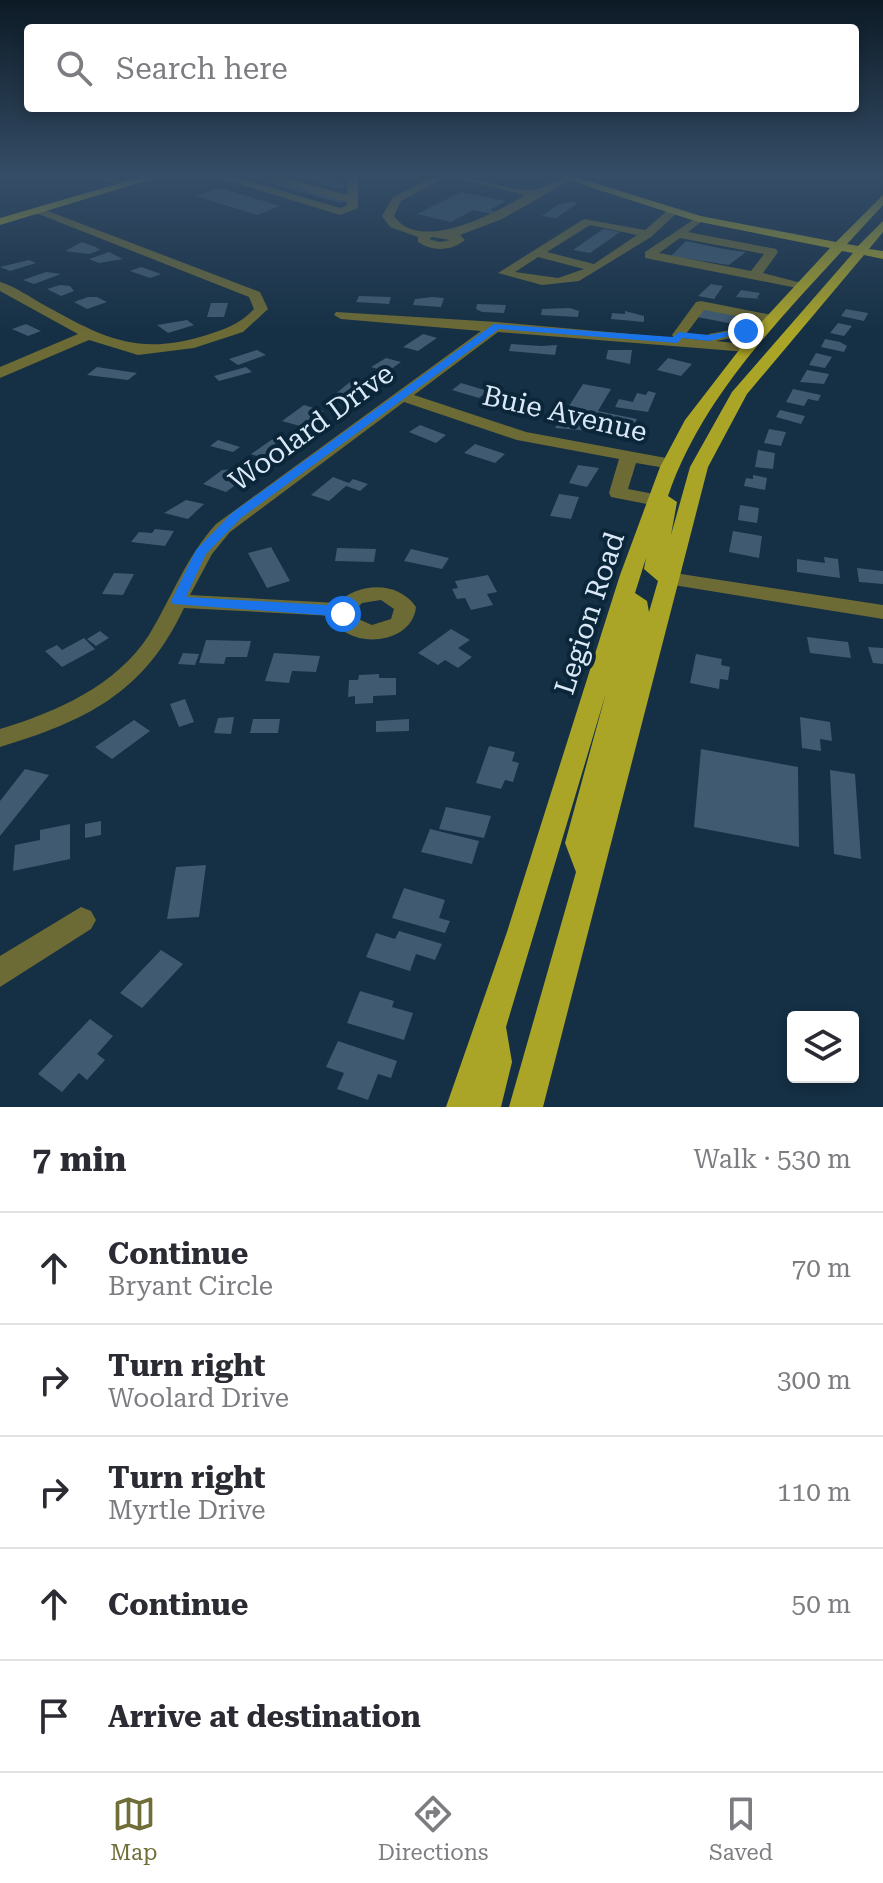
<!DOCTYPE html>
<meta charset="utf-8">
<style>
:root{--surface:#fff;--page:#f7f7f7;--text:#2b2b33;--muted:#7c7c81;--line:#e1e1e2;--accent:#6f6d38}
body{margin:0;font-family:"Roboto Serif",serif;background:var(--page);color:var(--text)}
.controls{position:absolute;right:24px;bottom:24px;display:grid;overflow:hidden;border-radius:8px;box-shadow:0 4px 12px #0003}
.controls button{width:72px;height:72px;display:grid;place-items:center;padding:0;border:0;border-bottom:2px solid var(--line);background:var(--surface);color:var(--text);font:40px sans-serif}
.stop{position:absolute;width:24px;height:24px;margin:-18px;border:6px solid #1a73e8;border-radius:50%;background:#fff}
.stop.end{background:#1a73e8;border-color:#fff;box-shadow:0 2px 8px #0008}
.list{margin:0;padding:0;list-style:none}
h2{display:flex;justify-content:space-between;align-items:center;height:104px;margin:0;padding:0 32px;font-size:34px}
h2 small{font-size:26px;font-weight:400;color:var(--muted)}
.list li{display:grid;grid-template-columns:52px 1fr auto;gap:24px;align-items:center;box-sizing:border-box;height:112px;padding:0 32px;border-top:2px solid var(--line)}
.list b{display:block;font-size:30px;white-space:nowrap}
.list p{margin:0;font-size:26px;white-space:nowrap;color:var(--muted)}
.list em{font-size:26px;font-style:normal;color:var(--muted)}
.icon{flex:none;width:44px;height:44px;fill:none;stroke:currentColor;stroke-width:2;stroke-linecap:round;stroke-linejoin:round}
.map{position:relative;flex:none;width:883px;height:1107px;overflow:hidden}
.search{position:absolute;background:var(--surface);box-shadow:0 4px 12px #0003;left:24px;right:24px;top:24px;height:88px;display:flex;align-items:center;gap:20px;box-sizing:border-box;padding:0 28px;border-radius:8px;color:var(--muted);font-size:30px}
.sheet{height:664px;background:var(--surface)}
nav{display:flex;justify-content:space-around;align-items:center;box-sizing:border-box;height:112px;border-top:2px solid var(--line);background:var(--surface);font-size:22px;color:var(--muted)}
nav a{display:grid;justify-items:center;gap:4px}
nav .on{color:var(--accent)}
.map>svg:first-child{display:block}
</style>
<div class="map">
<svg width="883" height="1107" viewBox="0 0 883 1107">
<rect width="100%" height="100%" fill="#152f44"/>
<!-- building -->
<path fill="#3f5a71" d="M301,177H314L348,186L341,189Z
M273,180L345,201L340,203L267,182Z
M220,188L280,206L257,215L196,196Z
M461,192L506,201L490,210L497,212L492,214L473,210L451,222L417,214Z
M570,202L578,203L556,218L542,216L559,204Z
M603,229L620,232L590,253L573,250Z
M686,241L724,249L746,252L729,265L671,256Z
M82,242L96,247L100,250L89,254L65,251Z
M109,252L123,259L99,263L89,259Z
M29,260L36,263L10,271L0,267Z
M141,267L161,274L150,278L130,271Z
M46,272L61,274L34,284L23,280Z
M711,284L723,286L714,299L698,296Z
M60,285L70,286L74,291L61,296L47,289Z
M741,290L760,293L757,298L762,299L736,297Z
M359,296L391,297L389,304L356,302Z
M88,297H97L107,302L87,309L74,302Z
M432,297L444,298L441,307L413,305L415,299Z
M211,303H228L224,317H207Z
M477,304L506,305L504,313L482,312L476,309Z
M570,308L579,311L578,317L541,315L542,309Z
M704,308L750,317L744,326L697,317Z
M846,309L868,313L864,321L841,316Z
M625,311L644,316V322L611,319L612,313L625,314Z
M187,320L194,325L168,333L157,325Z
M838,323L852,326L844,336L830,333Z
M26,324L41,331L28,336L12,329Z
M423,334L437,338L418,351L403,347Z
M825,339L840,342L847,346L844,352L821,347Z
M511,344L541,346L557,345L555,355L509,351Z
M257,350L266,355L238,365L229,359Z
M608,350H632L630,364L606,359Z
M816,353L832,357L825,368L809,365Z
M386,358L401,362L387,372L371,367Z
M668,358L692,364L681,376L657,370Z
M97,367L137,373L128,380L87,375Z
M246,367L252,372L219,381L214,376Z
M807,370L829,374L824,384L800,382Z
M350,382L366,385L350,399L334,395Z
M461,383L488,391L479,398L452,390Z
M583,384L611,389L598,411L637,419L635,423L643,425L637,435L555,428Z
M793,389L821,395L818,401L808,399L804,406L786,402Z
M648,391L656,393L648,412L615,407L619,399L633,402L637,393L646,395Z
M518,401L545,410L536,417L509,408Z
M304,405L324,411L319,415L322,416L307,428L282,421Z
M780,410L805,416L801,424L776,417Z
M420,425L446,435L436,443L409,432Z
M769,429L786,432L781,446L764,443Z
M274,438L289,443L266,459L251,454Z
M218,440L240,447L233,452L210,446Z
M475,444L505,454L495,463L464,453Z
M758,450L775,453L773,469L755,467Z
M578,465L599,468L587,487L569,483Z
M233,469L249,475L226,492L203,484L222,470Z
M753,475L767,478L765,490L744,486L746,478L753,479Z
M333,477L349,483L353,479L368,484L360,491L346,486L329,501L311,495Z
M559,494L579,497L571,519L550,516Z
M186,500L204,504L188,519L164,513Z
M740,505L759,508L757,523L738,520Z
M155,529L174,531L165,546L131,542L139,532L152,533Z
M733,531L762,536L759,558L729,552Z
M271,547L290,581L267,588L248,553Z
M337,548L376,549L374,562L335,561Z
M411,549L449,558L442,569L404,561Z
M824,557L838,559L840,578L797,572V559L825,563Z
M857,568L883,571V584L859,582Z
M114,573L134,574L123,595L102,594Z
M488,575L497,592L487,594L493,605L471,610L465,598L457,599L452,589L458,588L455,581Z
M451,629L470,640L458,648L472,657L458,668L445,660L438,665L418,653Z
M100,631L109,638L96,646L87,639Z
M807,637L848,642L851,658L810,653Z
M84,638L95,649L62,667L45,651L57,645L62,650Z
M206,640L251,641L247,657H226L224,664L199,663Z
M868,647L883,648V664L873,663Z
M183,653L199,654L195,665L178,664Z
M274,653L320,656L316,672L292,671L289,683L265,681Z
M696,654L722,659L721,665L730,667L728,680L720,679L719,689L690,683Z
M379,674V678H396V695L373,696V703L355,704V696L348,697L349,680H358L359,675Z
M185,699L194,722L179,727L170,704Z
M234,717L231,734L214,733L218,718Z
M800,717L830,722L832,741L820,739L821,751L802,748Z
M253,719H280L278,733H250Z
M409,719V731L376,732V721Z
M134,720L150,731L112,759L95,747Z
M489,746L515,752L512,761L519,763L513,782L505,780L501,789L476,783Z
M701,749L798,767L799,847L694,827Z
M25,769L49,775L0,836V801Z
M830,770L855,774L861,859L834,854Z
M446,807L491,816L484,838L439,829Z
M101,821V835L85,838V824Z
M70,824V859L13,871L15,845L40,840V830Z
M430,829L479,841L472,864L421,852Z
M206,865L199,917L167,919L176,867Z
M404,888L445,900L439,918L450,921L445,933L392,918Z
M399,931L442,944L435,960L416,954L410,971L366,957L376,933L395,939Z
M161,950L183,964L142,1008L120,993Z
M360,991L394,1001L392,1007L413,1013L404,1040L347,1023Z
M90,1019L113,1036L97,1054L105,1060L87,1080L79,1073L62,1092L38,1074Z
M338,1041L397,1061L391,1078L378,1074L368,1100L337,1089L344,1073L326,1067Z"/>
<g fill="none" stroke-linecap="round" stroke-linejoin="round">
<!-- minor -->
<path fill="#6c6a35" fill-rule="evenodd" d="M100,177H115L121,181L116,184Z
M217,177H234L340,208L346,206L347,202L267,178L281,177L347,195L348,177H358V208L340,215Z
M433,177H446L401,201L394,216C420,254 496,213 525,195L451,177C477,177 513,192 532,190C548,189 558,174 573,179L502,219L460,235L465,240C451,251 433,252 418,242V237L390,227L382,216L393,197ZM432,237L450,240L440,242L429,239Z
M40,208L260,292L268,309L243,332L194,348L138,355L89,340L0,378V367L78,334L0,291V282C16,287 30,297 44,305C99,335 134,356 200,337C220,331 240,325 254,309L249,297L36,213L34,211Z
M668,210L678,212L651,237L579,281L542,285L498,273L584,219L645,230ZM590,225L637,235L594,264L547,252ZM538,257L584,269L558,278L515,272Z
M699,216L705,219L688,232L776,249L778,252L763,273L809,285L802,289L645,258V252ZM680,238L764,254L751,271L659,253Z
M701,301L772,315L779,319L772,323L761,321L751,334L716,341L752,345L754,348L747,352L498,332L414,395L526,432L677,460L680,464L671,469L636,463L628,489L664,496L666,500L664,504L657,506L611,497L609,493L619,459L517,440L404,402L230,532L212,554L190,595L337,603C359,583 397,580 416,607C412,648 341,649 334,616L184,608C144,693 86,721 0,747V729C56,712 116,686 149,635C172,597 186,557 216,524L481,331L341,319L334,315L336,312L497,322L674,338L672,335L696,302ZM704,310L748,318L741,328L709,334L707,337L711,341L683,338ZM381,600L394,609L391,619L372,625L356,618L355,610L362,603Z
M668,572L883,605V619L661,583L658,578L661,573Z
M81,907L91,911L96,920L91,929L0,987V956Z"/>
<!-- major -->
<path fill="#aba527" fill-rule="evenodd" d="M141,177H158L0,225V218Z
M559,177H575L701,216L836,242L883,195V205L847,244L858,246L883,221V232L869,249L883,251V259L864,255L747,394L708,467L543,1107H509L576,872L565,843L606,693L506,1027L512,1062L501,1107H446L507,932L620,575L660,467L685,420L756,328L830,248L695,221ZM842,251L853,253L732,392L690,467L671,535L677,502L668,496C701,400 774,325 842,251ZM646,558L644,569L658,581L649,612L647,601L635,593Z"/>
</g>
<!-- sky -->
<linearGradient id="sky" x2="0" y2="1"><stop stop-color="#0c1a25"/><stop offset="0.53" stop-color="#354d67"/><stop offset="1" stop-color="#354d67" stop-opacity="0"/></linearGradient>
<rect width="883" height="332" fill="url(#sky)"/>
<!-- route -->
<path fill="#1a73e8" d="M494,324L673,337L679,332L709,335L746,328L750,331L709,341L682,338L677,343L499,329L241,518L206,554L186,597L344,606L351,610L348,617L173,604L171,601L196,550L232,513Z"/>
<g text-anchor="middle" stroke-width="8" stroke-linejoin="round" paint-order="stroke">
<!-- street labels -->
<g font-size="28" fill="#dae9f7" stroke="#0b2539">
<text transform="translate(565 413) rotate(13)" y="10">Buie Avenue</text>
<text transform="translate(311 427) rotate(-36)" y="10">Woolard Drive</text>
<text transform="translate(589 613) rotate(-72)" y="10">Legion Road</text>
</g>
</g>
</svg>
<div class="controls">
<button><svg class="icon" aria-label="layers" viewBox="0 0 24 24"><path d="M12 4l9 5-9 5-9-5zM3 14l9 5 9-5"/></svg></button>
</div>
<div class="stop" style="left:343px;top:614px"></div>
<div class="stop end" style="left:746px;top:331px"></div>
<div class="search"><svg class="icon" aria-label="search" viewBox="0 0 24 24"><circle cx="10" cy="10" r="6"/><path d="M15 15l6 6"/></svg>Search here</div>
</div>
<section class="sheet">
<h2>7 min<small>Walk · 530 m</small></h2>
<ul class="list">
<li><svg class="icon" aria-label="ahead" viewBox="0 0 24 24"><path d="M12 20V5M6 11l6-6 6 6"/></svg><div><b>Continue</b><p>Bryant Circle</p></div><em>70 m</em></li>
<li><svg class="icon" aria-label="right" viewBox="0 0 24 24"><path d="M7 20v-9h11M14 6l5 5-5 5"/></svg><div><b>Turn right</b><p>Woolard Drive</p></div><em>300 m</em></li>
<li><svg class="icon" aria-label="right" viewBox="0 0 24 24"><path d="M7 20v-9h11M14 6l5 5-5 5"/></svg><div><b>Turn right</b><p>Myrtle Drive</p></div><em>110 m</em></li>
<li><svg class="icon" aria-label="ahead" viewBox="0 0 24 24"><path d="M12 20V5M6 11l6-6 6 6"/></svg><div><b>Continue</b></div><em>50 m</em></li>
<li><svg class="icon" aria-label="arrive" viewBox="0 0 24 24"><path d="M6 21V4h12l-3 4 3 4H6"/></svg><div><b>Arrive at destination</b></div></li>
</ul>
</section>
<nav>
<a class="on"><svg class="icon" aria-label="map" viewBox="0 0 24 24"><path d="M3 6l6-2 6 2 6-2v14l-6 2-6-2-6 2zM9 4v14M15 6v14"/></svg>Map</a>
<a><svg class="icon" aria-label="directions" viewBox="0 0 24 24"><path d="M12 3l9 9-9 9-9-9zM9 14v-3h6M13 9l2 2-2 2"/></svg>Directions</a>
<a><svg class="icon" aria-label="saved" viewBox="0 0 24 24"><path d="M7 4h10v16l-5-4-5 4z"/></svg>Saved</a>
</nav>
